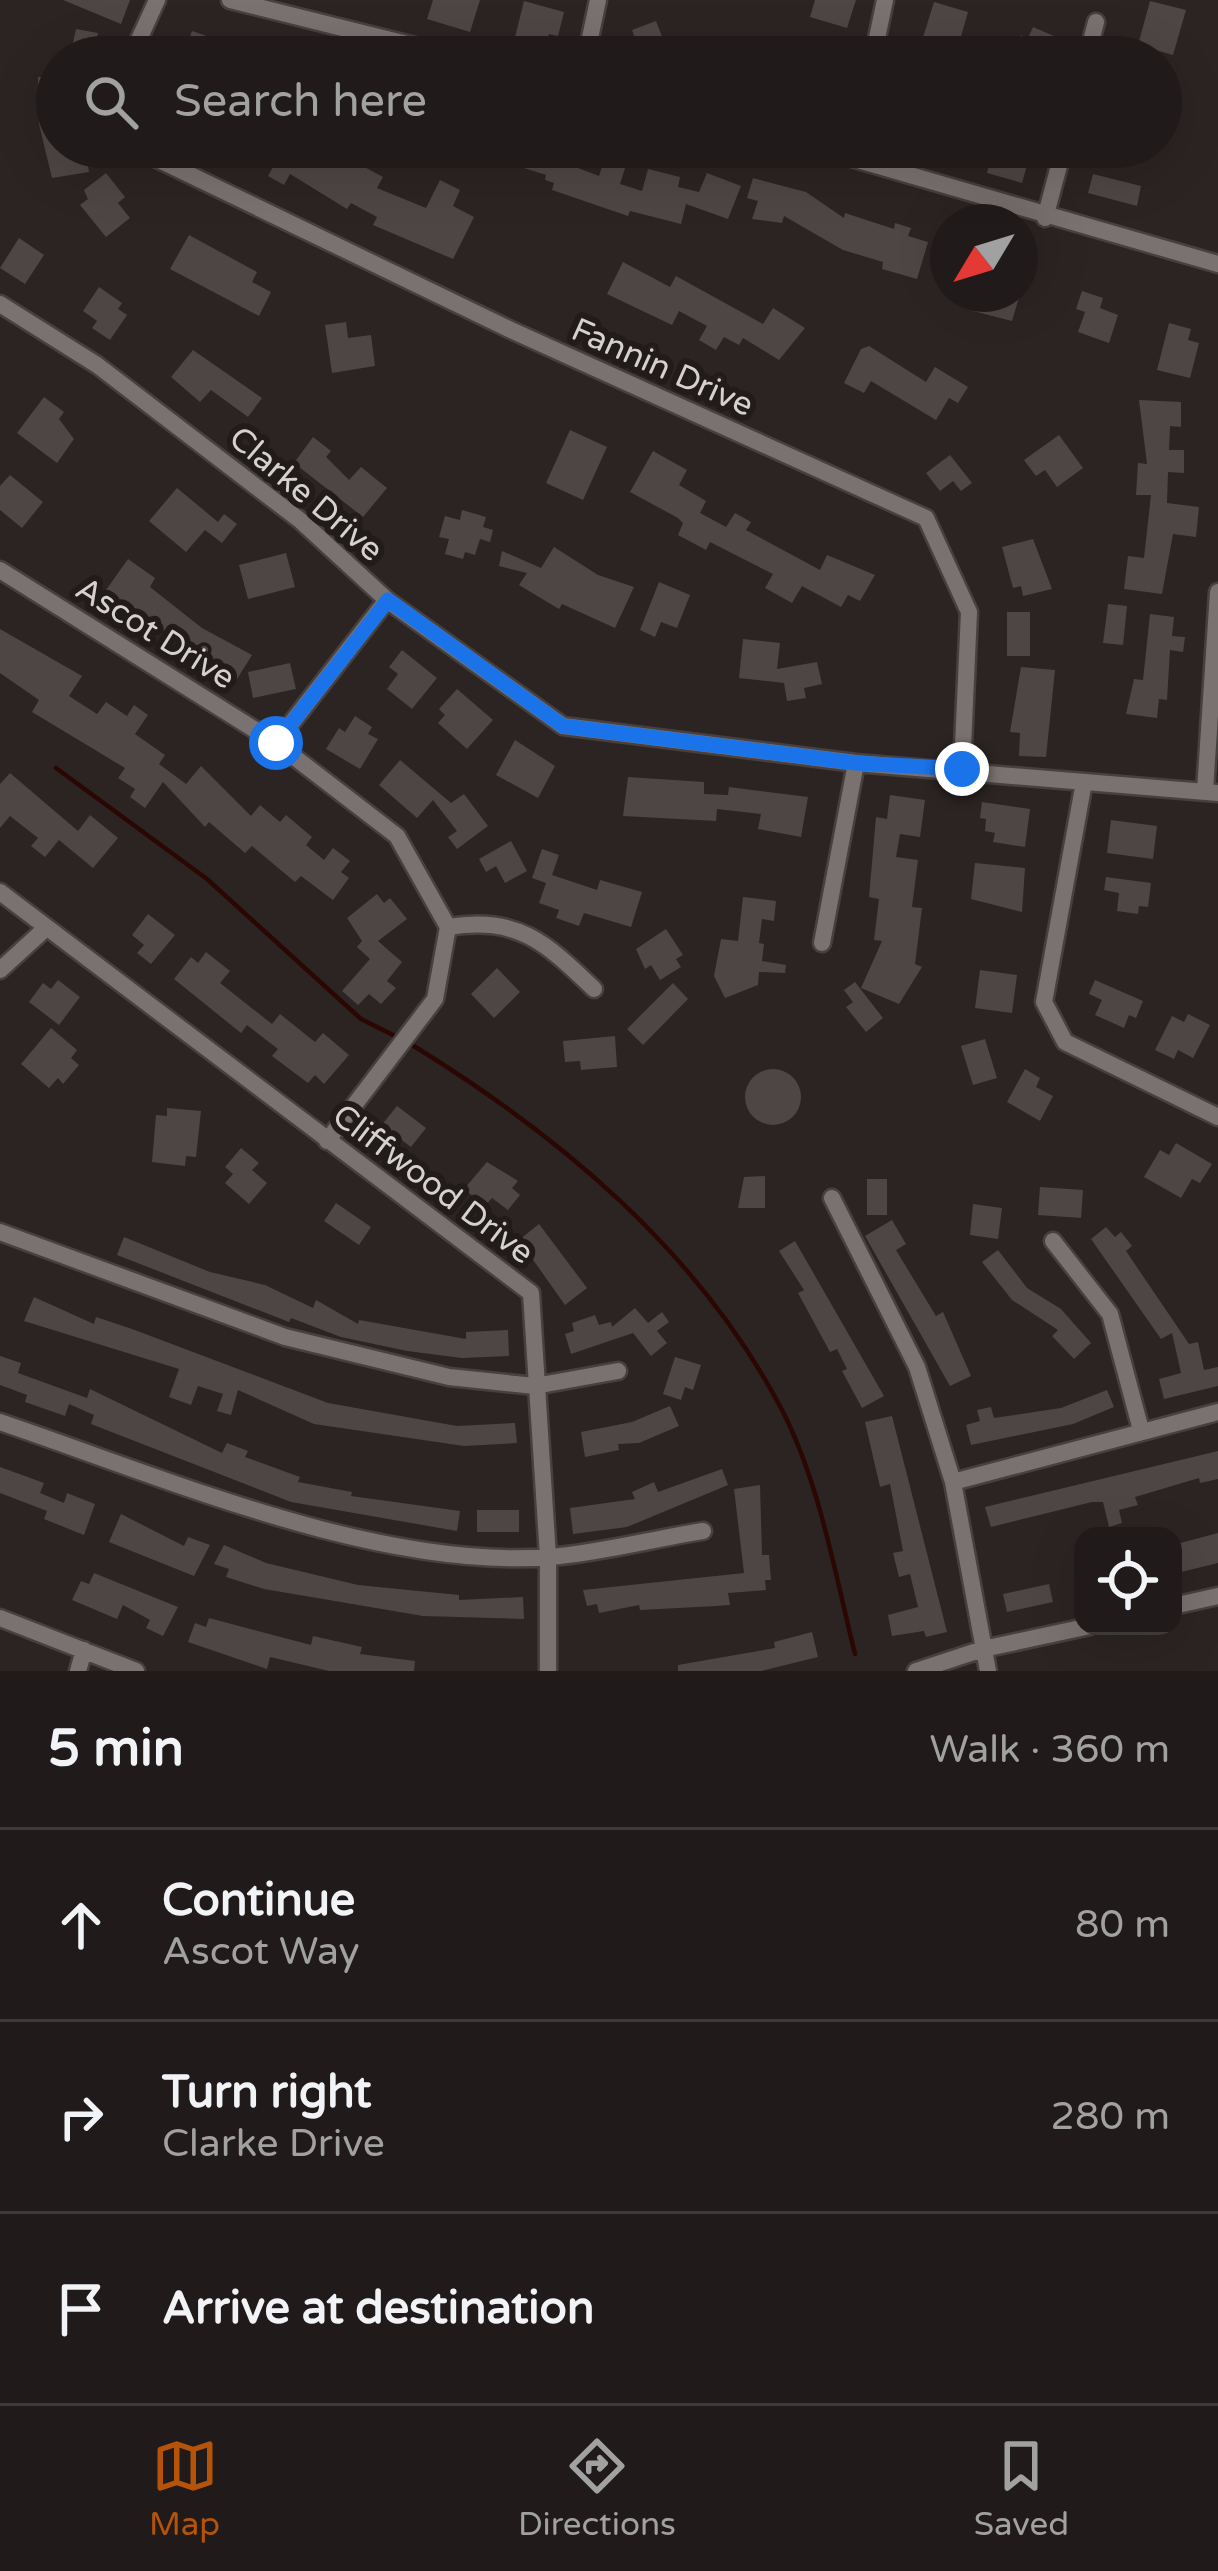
<!DOCTYPE html>
<meta charset="utf-8">
<style>
:root{--surface:#201b1a;--page:#282423;--text:#f1f3f6;--muted:#a2a1a2;--line:#3d3939;--accent:#b45309}
body{margin:0;font-family:"Varela Round",sans-serif;background:var(--page);color:var(--text)}
.controls{position:absolute;right:36px;bottom:36px;display:grid;overflow:hidden;border-radius:24px;box-shadow:0 12px 48px #0002}
.controls button{width:108px;height:108px;display:grid;place-items:center;padding:0;border:0;border-bottom:3px solid var(--line);background:var(--surface);color:var(--text);font:60px sans-serif}
.compass{position:absolute;left:930px;top:204px;width:108px;height:108px;border-radius:50%;background:var(--surface);box-shadow:0 12px 48px #0002;rotate:232deg}
.stop{position:absolute;width:36px;height:36px;margin:-27px;border:9px solid #1a73e8;border-radius:50%;background:#fff}
.stop.end{background:#1a73e8;border-color:#fff;box-shadow:0 3px 12px #0008}
.list{margin:0;padding:0;list-style:none}
h2{display:flex;justify-content:space-between;align-items:center;height:156px;margin:0;padding:0 48px;font-size:51px}
h2 small{font-size:39px;font-weight:400;color:var(--muted)}
.list li{display:grid;grid-template-columns:78px 1fr auto;gap:36px;align-items:center;box-sizing:border-box;height:192px;padding:0 48px;border-top:3px solid var(--line)}
.list b{display:block;font-size:45px;white-space:nowrap}
.list p{margin:0;font-size:39px;white-space:nowrap;color:var(--muted)}
.list em{font-size:39px;font-style:normal;color:var(--muted)}
.icon{flex:none;width:66px;height:66px;fill:none;stroke:currentColor;stroke-width:2;stroke-linecap:round;stroke-linejoin:round}
.map{position:relative;flex:none;width:1218px;height:1671px;overflow:hidden}
.search{position:absolute;background:var(--surface);box-shadow:0 12px 48px #0002;left:36px;right:36px;top:36px;height:132px;display:flex;align-items:center;gap:30px;box-sizing:border-box;padding:0 42px;border-radius:66px;color:var(--muted);font-size:45px}
.sheet{height:732px;background:var(--surface)}
nav{display:flex;justify-content:space-around;align-items:center;box-sizing:border-box;height:168px;border-top:3px solid var(--line);background:var(--surface);font-size:33px;color:var(--muted)}
nav a{display:grid;justify-items:center;gap:6px}
nav .on{color:var(--accent)}
.map>svg:first-child{display:block}
</style>
<div class="map">
<svg width="1218" height="1671" viewBox="0 0 1218 1671">
<rect width="100%" height="100%" fill="#2b2422"/>
<g fill="none" stroke-linecap="round" stroke-linejoin="round">
<!-- stream -->
<path stroke="#2b0703" stroke-width="4.5" d="M56,768L207,879L361,1019L399,1038
M409,1043C559,1135 699,1251 782,1410C820,1484 835,1574 855,1654"/>
</g>
<!-- building -->
<path fill="#4e4644" d="M63,0H130L121,24Z
M433,0H480L470,32L427,19Z
M815,0H856L847,28L810,17Z
M524,1L564,12L558,36L549,34L544,54L513,45Z
M1150,1L1186,10L1173,55L1138,45Z
M934,2L968,12L955,57L920,47Z
M656,21L670,57H642L632,30Z
M1033,27L1054,36L1044,57H1011L1021,35L1028,38Z
M76,29L98,33L95,47L117,51L116,57H70Z
M192,31L233,45L229,57H183Z
M38,77H57V147H85L89,172L52,178L39,124Z
M284,147H313L339,162L342,155L383,177L377,188L426,208L440,180L460,190L453,206L474,217L453,259L373,225L377,217L351,203L347,209L290,174L284,185L268,176Z
M507,147H548L572,160L570,165L599,176L605,158L626,165L620,184L642,191L648,169L680,177L678,187L699,192L707,173L741,186L728,219L686,204L681,224L630,211L628,216L552,190L554,183L545,180L546,175L502,161Z
M965,147L1031,151L1022,183L987,173L991,158Z
M106,173L125,197L118,203L130,218L106,237L80,205L88,199L84,190Z
M1093,174L1141,186L1137,206L1088,193Z
M753,178L806,192L844,218L845,213L894,229L895,223L911,228L908,236L928,242L917,279L882,269L883,262L843,250L784,216L782,223L752,219L758,201L747,198Z
M189,235L257,272L252,282L271,292L259,316L170,269Z
M19,238L44,255L25,284L0,268Z
M623,262L670,287L676,276L763,324L773,308L805,328L779,360L743,338L739,345L724,337L716,350L699,340L707,326L679,311L672,325L607,294Z
M99,287L122,303L118,309L127,315L110,340L92,328L97,321L83,311Z
M1082,291L1103,298L1100,308L1118,315L1109,343L1078,332L1085,312L1076,309Z
M974,294H1020L1012,321L969,310Z
M346,322L348,338L371,335L375,366L332,373L325,325Z
M1169,323L1191,329L1188,340L1199,343L1190,378L1157,370Z
M869,346L926,382L935,367L968,387L958,403L949,398L936,420L871,381L864,393L844,383L861,349Z
M193,350L262,398L248,417L211,390L200,402L171,377Z
M44,397L64,412L59,419L74,439L57,463L17,433Z
M1139,400L1181,402V427L1170,426L1169,450H1184V473L1168,472L1167,503L1199,507L1196,537L1173,534L1162,594L1124,589L1128,556L1144,558L1151,495H1136L1138,463L1147,464Z
M570,430L607,447L583,500L546,483Z
M1059,435L1083,468L1057,487L1045,470L1036,476L1024,460Z
M313,437L331,451L326,457L349,480L361,467L387,488L363,517L294,463Z
M653,451L687,470L679,485L706,501L700,513L726,527L735,513L751,522L746,530L820,570L827,555L875,575L860,601L848,595L841,607L802,586L792,603L765,588L773,574L710,542L706,550L678,535L683,523L678,518L630,492Z
M950,455L972,483L961,491L953,481L940,491L926,473Z
M10,475L43,502L22,528L0,510V486Z
M177,488L218,522L224,514L237,524L222,543L205,530L186,552L149,521Z
M462,510L486,517L483,527L493,530L490,542L480,539L475,555L465,552L463,559L445,554L449,539L439,537L445,516L460,520Z
M1033,539L1052,589L1023,596L1021,586L1013,588L1002,547Z
M554,547L598,575L634,587L615,628L562,604L559,609L519,585L527,573L499,566L502,551L541,568Z
M286,553L295,587L248,599L239,565Z
M128,559L155,578L150,587L202,628L252,655L237,679L145,617L140,624L118,609L123,602L106,590Z
M659,582L690,595L677,628L661,622L655,637L640,630Z
M1108,604L1127,606L1123,645L1103,643Z
M1007,612H1030V656H1007Z
M1150,614L1174,617L1172,636L1185,637L1183,652L1170,650L1167,700L1159,699L1157,718L1126,714L1134,679L1143,680Z
M0,629L82,676L69,696L97,714L106,702L127,716L134,705L148,715L135,734L165,755L159,764L186,784L201,766L251,816L260,805L280,822L286,815L312,837L306,845L324,860L333,848L350,861L341,872L349,878L333,900L301,876L295,882L252,846L245,853L209,822L205,827L163,782L145,808L130,797L135,789L118,778L125,768L32,712L39,700L0,673Z
M743,639L780,643L777,669L817,662L822,684L804,688L806,698L787,701L784,683L739,678Z
M402,650L437,678L412,709L387,689L398,674L389,667Z
M290,663L296,689L253,698L248,672Z
M1021,667L1055,670L1046,757L1019,756L1020,733L1010,732Z
M457,689L493,720L467,749L438,723L445,715L439,709Z
M355,716L372,727L368,734L378,739L360,769L326,749L339,728L345,732Z
M515,740L555,766L538,798L496,775Z
M400,760L451,803L464,794L488,826L457,849L448,837L457,831L433,800L417,818L379,785Z
M10,773L78,831L90,815L118,838L93,868L59,840L45,857L31,846L38,838L10,816L0,828V784Z
M628,777L704,782V794L728,795L729,787L808,797L801,837L758,829L761,814L717,809L716,821L623,816Z
M890,795L925,800L920,837L900,834L896,857L918,860L912,907L922,908L915,964L922,967L899,1004L861,988L882,941L874,940L879,899L869,897L876,817L887,819Z
M982,802L1030,809L1025,847L993,842L995,833L985,831L986,819L980,818Z
M1111,820L1157,826L1153,859L1107,853Z
M511,841L527,871L505,883L496,866L486,872L479,859Z
M542,849L559,855L552,875L597,890L600,880L642,892L631,927L584,913L579,926L556,918L559,910L539,903L546,883L532,878Z
M975,863L1025,868L1022,912L971,899Z
M1106,877L1151,883L1148,907L1139,906L1138,914L1117,911L1119,893L1104,890Z
M377,894L384,903L390,898L407,919L378,941L402,962L387,981L396,988L381,1004L369,994L358,1005L342,991L370,959L357,947L362,941L347,918Z
M743,897L776,901L774,921L762,919L759,943L764,944L762,961L786,965L785,973L759,972L758,985L725,998L714,976L721,939L738,941Z
M148,914L175,935L151,964L137,953L144,945L132,935Z
M666,929L683,955L676,959L681,967L660,980L651,965L645,969L636,949Z
M206,952L230,971L220,983L272,1024L280,1014L315,1042L323,1033L349,1055L324,1084L315,1075L308,1083L272,1056L278,1049L247,1025L241,1033L174,979L191,957L198,963Z
M497,968L520,992L494,1018L471,994Z
M980,970L1017,975L1012,1013L975,1008Z
M58,980L80,997L59,1025L29,1002L43,983L51,989Z
M1095,980L1143,1001L1136,1018L1129,1015L1124,1028L1095,1015L1102,1000L1089,994Z
M855,982L883,1018L866,1032L846,1007L853,1002L844,990Z
M673,983L688,999L643,1045L627,1029Z
M1188,1014L1210,1025L1193,1058L1178,1050L1174,1059L1155,1050L1172,1016L1184,1022Z
M51,1028L77,1050L71,1058L79,1065L63,1084L58,1078L49,1088L21,1064Z
M615,1036L617,1067L581,1070L580,1061L565,1062L563,1041Z
M985,1039L997,1078L973,1085L961,1046Z
M745 1097a28 28 0 1 1 56 0a28 28 0 1 1-56 0Z
M1025,1069L1040,1078L1036,1087L1053,1096L1040,1121L1007,1102Z
M397,1106L426,1128L411,1147L395,1135L389,1142L376,1132Z
M167,1108L201,1111L196,1157L186,1156L185,1166L152,1162L156,1115L167,1116Z
M1176,1143L1212,1164L1200,1183L1192,1179L1181,1198L1144,1177L1160,1150L1169,1155Z
M241,1148L259,1163L252,1170L267,1183L249,1204L225,1183L233,1174L225,1167Z
M487,1162L518,1181L512,1188L520,1195L508,1210L492,1198L485,1206L464,1189Z
M765,1176V1208H738L744,1177Z
M867,1179H887V1215H867Z
M1040,1187L1083,1190L1081,1218L1038,1215Z
M336,1203L371,1227L359,1245L324,1221Z
M973,1204L1002,1208L998,1239L970,1235Z
M892,1220L906,1244L896,1250L902,1260L936,1316L943,1312L971,1376L950,1386L865,1236Z
M539,1224L587,1288L565,1305L519,1240Z
M1106,1227L1115,1237L1121,1232L1132,1246L1126,1251L1189,1344L1198,1342L1204,1370L1218,1367V1386L1164,1399L1159,1379L1181,1373L1172,1333L1161,1339L1091,1239Z
M124,1237L210,1272L265,1285L313,1308L316,1300L358,1324L359,1320L466,1339V1332L508,1330L509,1356L462,1358L407,1351L341,1337L291,1318L289,1322L117,1255Z
M795,1241L884,1396L862,1408L842,1371L847,1369L837,1349L830,1352L798,1293L804,1290L779,1251Z
M998,1250L1027,1288L1061,1309L1091,1343L1074,1359L1052,1336L1058,1330L1012,1300L982,1262Z
M34,1297L94,1324L96,1317L132,1329L328,1403L457,1426L515,1423L517,1443L464,1446L314,1424L238,1390L231,1415L217,1411L223,1394L198,1386L191,1405L169,1397L179,1369L24,1321Z
M635,1308L648,1323L662,1312L669,1322L657,1331L667,1343L651,1356L633,1333L571,1354L565,1334L574,1331L572,1323L595,1315L599,1325L611,1322L612,1327Z
M0,1356L21,1363L18,1373L87,1398L90,1389L222,1453L227,1443L248,1451L245,1457L300,1477L298,1482L352,1492L351,1496L460,1511L457,1531L291,1502L91,1424L94,1415L69,1404L65,1416L25,1402L27,1395L0,1385Z
M675,1357L701,1365L693,1390L685,1387L681,1400L663,1394Z
M1107,1390L1114,1407L1073,1424L971,1445L966,1425L980,1421L977,1410L991,1407L994,1418L1061,1408Z
M670,1406L679,1426L639,1443L618,1444L619,1450L585,1457L581,1432L632,1422Z
M892,1416L947,1632L926,1637L924,1631L892,1636L888,1615L918,1607L910,1574L899,1577L893,1553L903,1551L890,1484L880,1487L865,1422Z
M1218,1451V1479L1200,1483L1199,1478L1135,1497L1138,1505L1119,1510L1122,1523L1109,1527L1103,1502H1092L991,1527L985,1507Z
M0,1467L44,1483L40,1493L64,1503L67,1493L95,1504L84,1535L44,1519L47,1511L0,1493Z
M722,1469L728,1485L627,1527L573,1534L570,1508L635,1499L632,1492L654,1482L658,1492Z
M760,1485L762,1555H769L771,1580H765L766,1590L728,1593L730,1605L716,1606L640,1610L639,1605L599,1613L597,1604L587,1606L583,1590L744,1573L734,1489Z
M477,1510H519V1532H477Z
M121,1514L184,1546L188,1537L210,1545L194,1576L109,1542Z
M1218,1533V1563L1173,1574V1545Z
M224,1545L266,1563L358,1585L459,1595V1600L523,1597L524,1619L423,1616L264,1589L226,1577L229,1569L214,1564Z
M94,1573L178,1607L163,1636L146,1628L150,1620L123,1605L117,1619L72,1600L81,1581L89,1584Z
M1049,1584L1053,1602L1007,1612L1003,1594Z
M209,1618L311,1645L313,1636L362,1647L360,1654L415,1661L414,1671H329L270,1657L267,1669L188,1642L195,1623L206,1627Z
M812,1632L818,1657L761,1671H678V1665L775,1648L774,1642Z"/>
<g fill="none" stroke-linecap="round" stroke-linejoin="round">
<defs>
<path id="minor" d="M230,0L459,57
M131,57L157,0
M586,57L598,0
M873,57L885,0
M1087,57L1096,22
M147,147L149,155L511,330L926,518L969,612L962,769
M813,147L1218,264
M1045,218L1064,147
M0,304L97,365L301,521L387,600L563,726L856,763L1218,793
M0,570L276,743L397,836L448,927L435,999L327,1141
M276,743L387,600
M1084,782L1044,1002L1065,1042L1218,1117
M1205,791L1218,592
M0,892L531,1293L548,1557V1671
M448,927C518,916 545,942 594,989
M822,943L856,763
M0,970L46,928
M832,1198L917,1367L953,1482L988,1671
M0,1232L285,1337L449,1377L535,1386L618,1371
M1053,1241L1110,1314L1141,1430
M0,1422C163,1477 376,1570 549,1557C600,1553 652,1539 703,1531
M953,1482L1218,1412
M1173,1606L1218,1596
M0,1618L136,1671
M78,1671L84,1650
M916,1671L983,1649L1090,1626"/>
</defs>
<!-- minor casing -->
<use href="#minor" stroke="#46403f" stroke-width="21"/>
<!-- minor -->
<use href="#minor" stroke="#7a7270" stroke-width="16"/>
</g>
<g fill="none" stroke-linecap="round" stroke-linejoin="round">
<!-- route -->
<path stroke="#1a73e8" stroke-width="15" d="M276,743L388,600L563,726L856,763L962,769"/>
</g>
<g text-anchor="middle" stroke-width="12" stroke-linejoin="round" paint-order="stroke">
<!-- street labels -->
<g font-size="33" fill="#d6d1d0" stroke="#211b19">
<text transform="translate(663 366) rotate(24)" y="12">Fannin Drive</text>
<text transform="translate(307 493) rotate(40)" y="12">Clarke Drive</text>
<text transform="translate(156 632) rotate(32)" y="12">Ascot Drive</text>
<text transform="translate(434 1183) rotate(37)" y="12">Cliffwood Drive</text>
</g>
</g>
</svg>
<div class="controls">
<button><svg class="icon" aria-label="locate" viewBox="0 0 24 24"><circle cx="12" cy="12" r="6"/><path d="M12 2v4M12 18v4M2 12h4M18 12h4"/></svg></button>
</div>
<svg class="compass" viewBox="-18 -18 36 36"><path d="M0-13l5 13h-10z" fill="#e53935"/><path d="M0 13l5-13h-10z" fill="#a2a1a2"/></svg>
<div class="stop" style="left:276px;top:743px"></div>
<div class="stop end" style="left:962px;top:769px"></div>
<div class="search"><svg class="icon" aria-label="search" viewBox="0 0 24 24"><circle cx="10" cy="10" r="6"/><path d="M15 15l6 6"/></svg>Search here</div>
</div>
<section class="sheet">
<h2>5 min<small>Walk · 360 m</small></h2>
<ul class="list">
<li><svg class="icon" aria-label="ahead" viewBox="0 0 24 24"><path d="M12 20V5M6 11l6-6 6 6"/></svg><div><b>Continue</b><p>Ascot Way</p></div><em>80 m</em></li>
<li><svg class="icon" aria-label="right" viewBox="0 0 24 24"><path d="M7 20v-9h11M14 6l5 5-5 5"/></svg><div><b>Turn right</b><p>Clarke Drive</p></div><em>280 m</em></li>
<li><svg class="icon" aria-label="arrive" viewBox="0 0 24 24"><path d="M6 21V4h12l-3 4 3 4H6"/></svg><div><b>Arrive at destination</b></div></li>
</ul>
</section>
<nav>
<a class="on"><svg class="icon" aria-label="map" viewBox="0 0 24 24"><path d="M3 6l6-2 6 2 6-2v14l-6 2-6-2-6 2zM9 4v14M15 6v14"/></svg>Map</a>
<a><svg class="icon" aria-label="directions" viewBox="0 0 24 24"><path d="M12 3l9 9-9 9-9-9zM9 14v-3h6M13 9l2 2-2 2"/></svg>Directions</a>
<a><svg class="icon" aria-label="saved" viewBox="0 0 24 24"><path d="M7 4h10v16l-5-4-5 4z"/></svg>Saved</a>
</nav>
